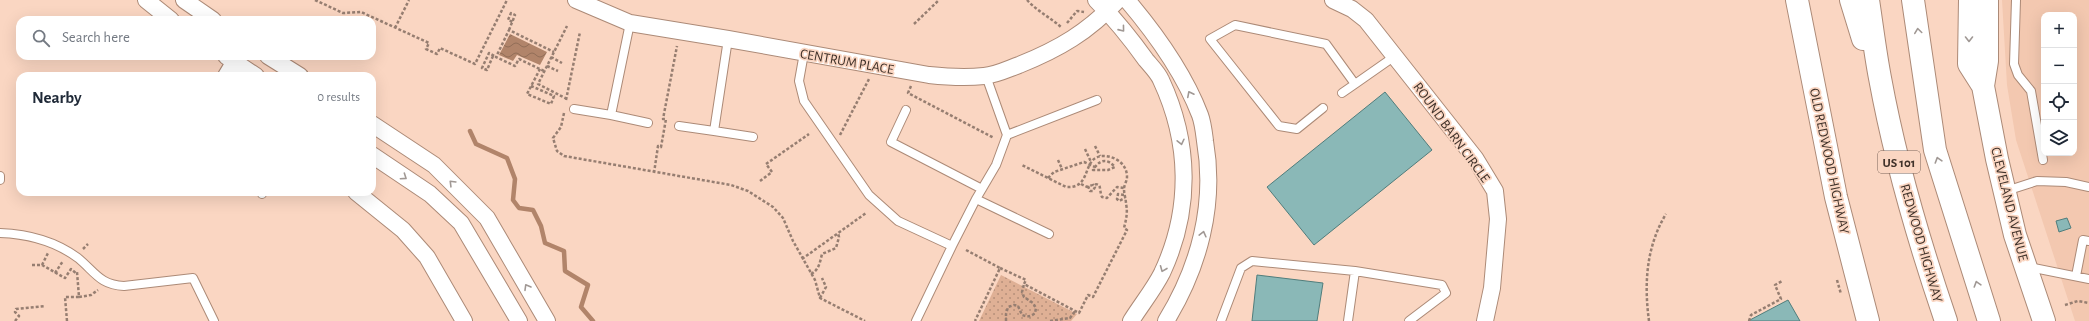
<!DOCTYPE html>
<meta charset="utf-8">
<style>
:root{--surface:#fff;--page:#f6f6f7;--text:#1f2937;--muted:#747a83;--line:#e0e1e3}
body{margin:0;font-family:"Alegreya Sans",sans-serif;background:var(--page);color:var(--text)}
.controls{position:absolute;right:12px;top:12px;display:grid;overflow:hidden;border-radius:8px;box-shadow:0 4px 16px #0002}
.controls button{width:36px;height:36px;display:grid;place-items:center;padding:0;border:0;border-bottom:1px solid var(--line);background:var(--surface);color:var(--text);font:20px sans-serif}
.list{margin:0;padding:0;list-style:none}
h2{display:flex;justify-content:space-between;align-items:center;height:52px;margin:0;padding:0 16px;font-size:17px}
h2 small{font-size:13px;font-weight:400;color:var(--muted)}
.icon{flex:none;width:22px;height:22px;fill:none;stroke:currentColor;stroke-width:2;stroke-linecap:round;stroke-linejoin:round}
.map{position:relative;flex:none;width:2089px;height:321px;overflow:hidden}
.search{position:absolute;background:var(--surface);box-shadow:0 4px 16px #0002;left:16px;top:16px;width:360px;height:44px;display:flex;align-items:center;gap:10px;box-sizing:border-box;padding:0 14px;border-radius:12px;color:var(--muted);font-size:15px}
.panel{position:absolute;background:var(--surface);box-shadow:0 4px 16px #0002;left:16px;top:72px;width:360px;height:124px;border-radius:12px}
.map>svg:first-child{display:block}
</style>
<div class="map">
<svg width="2089" height="321" viewBox="0 0 2089 321">
<defs>
<pattern id="grass-dots" width="8" height="8" patternUnits="userSpaceOnUse"><rect width="8" height="8" fill="#dfb095"/><path d="M2 2h.1M6 6h.1" fill="none" stroke="#b6907a" stroke-width="1.8" stroke-linecap="round"/></pattern>
<pattern id="water-waves" width="16" height="10" patternUnits="userSpaceOnUse"><rect width="16" height="10" fill="#b1846a"/><path d="M0 5q4-4 8 0t8 0" fill="none" stroke="#916d57"/></pattern>
</defs>
<rect width="100%" height="100%" fill="#fad6c2"/>
<!-- built -->
<path fill="#f3c8b0" fill-rule="evenodd" d="M2002,0H2089V321H2075L2016,140L2007,85ZM2044,15H2074V153H2044Z"/>
<!-- grass -->
<path fill="url(#grass-dots)" d="M1001,275L1077,314L1071,321H979Z"/>
<!-- water -->
<path fill="url(#water-waves)" d="M510,34L547,52L540,65L517,55L513,61L499,55Z"/>
<g fill="none" stroke-linecap="round" stroke-linejoin="round">
<!-- stream -->
<path stroke="#b1846a" stroke-width="4.5" d="M470,131L476,144L507,158L515,179L513,200L519,208L533,210L541,226L545,243L564,251L565,271L588,285L581,307L593,321"/>
</g>
<!-- building -->
<path fill="#8ab8b7" stroke="#507d7c" d="M1385,92L1432,150L1314,245L1267,187Z
M2067,218L2071,228L2059,232L2056,221Z
M1257,275L1323,283L1317,321H1252Z
M1788,300L1800,321H1748Z"/>
<g fill="none" stroke-linecap="round" stroke-linejoin="round">
<defs>
<path id="lane" d="M2016,0L2014,64L2018,75L2031,91L2043,160
M804,53L799,81L804,101L869,195L898,221L952,246L976,199L996,165L1007,135L986,76
M1342,93L1355,84
M1323,108L1297,129L1279,126L1210,39L1235,25L1326,44L1355,84L1395,56
M574,109L611,115L630,23
M906,110L891,142L982,189
M611,115L648,123
M679,126L714,131L728,39
M714,131L753,137
M1007,135L1097,100
M0,176V180
M2006,191L2037,181L2066,182L2089,187
M262,192V194
M976,199L1049,234
M0,233C28,234 55,241 78,258C95,272 100,285 124,286L193,278L214,321
M2029,267L2089,279
M2076,276L2083,240L2089,241
M916,321L952,246
M1221,321L1241,268L1252,261L1355,271
M1348,321L1355,271L1442,285L1446,293L1409,321"/>
<path id="street" d="M146,0L171,20
M184,0L213,20
M576,0L630,23L728,39L929,75C948,77 966,78 984,76C996,75 1008,69 1019,65C1059,49 1088,32 1118,0
M1096,0C1114,18 1131,39 1146,60C1151,66 1158,73 1161,80C1190,142 1192,209 1162,273C1154,289 1141,305 1131,321
M1127,0C1155,33 1184,73 1200,115C1203,123 1204,133 1205,141C1216,205 1199,267 1166,321
M1333,0L1352,9L1366,20L1475,158L1495,191L1498,219L1492,288L1485,321
M226,56L256,76
M268,56L300,76
M226,76L238,56
M372,124L434,165L487,218L547,321
M372,155L430,194L461,223L519,321
M356,192L403,230L427,257L464,321"/>
<path id="secondary" d="M1797,0L1836,197L1868,321
M1970,0L1969,64L1983,86L1997,159L2015,235L2044,321
M1983,86L1987,61V0"/>
<path id="highway" d="M1851,0L1863,39
M1868,0C1872,26 1875,52 1880,78C1895,160 1919,242 1946,321
M1913,0L1935,150L1989,321"/>
</defs>
<!-- lane casing -->
<use href="#lane" stroke="#ac8a77" stroke-width="10"/>
<!-- street casing -->
<use href="#street" stroke="#ac8a77" stroke-width="18"/>
<!-- secondary casing -->
<use href="#secondary" stroke="#ac8a77" stroke-width="24"/>
<!-- highway casing -->
<use href="#highway" stroke="#ac8a77" stroke-width="24"/>
<!-- path -->
<path stroke="#967e71" stroke-width="2.5" stroke-dasharray="3 2" stroke-linecap="butt" d="M315,0L343,13L361,12L429,43L426,49L437,54L440,48L475,64L507,0
M1027,0C1037,11 1051,18 1061,27
M1067,23L1077,11L1084,12
M914,24L939,0
M395,28L409,0
M509,30L515,15L511,13L508,20L513,22
M493,56L487,70L482,68L489,53L496,57
M551,57L562,63
M547,66L558,71
M544,71L519,59L515,66L496,57L509,30L554,52
M531,86L554,96L551,104L527,94L540,69
M911,86L908,93L994,138
M567,99L538,84L567,26
M566,100L580,32
M564,113L561,127L553,138L557,151L564,156L731,185L748,191L773,207L783,218L793,241L815,280L820,298L865,321
M840,135L869,79
M1095,146L1100,156
M1085,149L1091,162
M1058,160L1062,169
M654,173L658,146L661,147L666,119H663L677,46
M1048,178L1054,172L1084,162L1095,167L1093,170H1108L1115,167C1108,159 1101,159 1095,167
M760,181L772,172L766,164L809,134
M1081,184L1087,187C1104,180 1098,188 1102,197L1107,198L1117,187L1124,188
M1088,186L1090,191H1093L1095,187L1093,184
M1124,195L1118,194L1117,199L1119,201L1125,198
M83,249L88,244
M966,250L1000,268L975,321
M802,259L866,213
M32,265H42L65,278L71,269L77,274
M42,265L48,253
M1000,268L1026,280L1024,284L1079,313L1088,295L1093,297L1127,230L1124,228C1126,220 1128,212 1126,204C1126,199 1124,194 1124,189C1124,185 1127,181 1127,177C1127,164 1116,157 1105,156C1080,155 1094,189 1066,187L1022,165
M55,273L63,261
M811,274C819,270 820,262 822,254L836,248L839,237L838,233
M1837,280L1841,294
M79,297L91,295L98,290
M820,298L826,287L822,278
M2065,305L2078,301L2089,303
M15,321L19,316L15,312L16,309L45,306
M67,321L65,297H79L77,272
M1006,321V314L1008,307L1014,305L1018,306L1022,315C1028,317 1030,317 1035,313L1036,308L1033,303L1024,297L1022,292L1024,284
M1050,321L1070,318L1075,311
M1649,321C1644,284 1646,247 1666,214
M1749,321L1751,315L1781,299L1775,285L1782,281"/>
<!-- lane -->
<use href="#lane" stroke="#fff" stroke-width="8"/>
<!-- street -->
<use href="#street" stroke="#fff" stroke-width="16"/>
<!-- secondary -->
<use href="#secondary" stroke="#fff" stroke-width="22"/>
<!-- highway -->
<use href="#highway" stroke="#fff" stroke-width="22"/>
</g>
<!-- one-way arrows -->
<defs><path id="oneway-chevron" d="M-2-3.5L2.5 0L-2 3.5" fill="none" stroke-width="1.6" stroke-linecap="round" stroke-linejoin="round"/></defs>
<g stroke="#a09894">
<use href="#oneway-chevron" transform="translate(1122 29) rotate(51)"/>
<use href="#oneway-chevron" transform="translate(1918 31) rotate(-98)"/>
<use href="#oneway-chevron" transform="translate(1969 39) rotate(90)"/>
<use href="#oneway-chevron" transform="translate(1190 94) rotate(-117)"/>
<use href="#oneway-chevron" transform="translate(1181 142) rotate(77)"/>
<use href="#oneway-chevron" transform="translate(1938 160) rotate(-107)"/>
<use href="#oneway-chevron" transform="translate(404 177) rotate(34)"/>
<use href="#oneway-chevron" transform="translate(452 183) rotate(-135)"/>
<use href="#oneway-chevron" transform="translate(1203 234) rotate(-76)"/>
<use href="#oneway-chevron" transform="translate(1163 269) rotate(112)"/>
<use href="#oneway-chevron" transform="translate(1977 284) rotate(-107)"/>
<use href="#oneway-chevron" transform="translate(527 287) rotate(-120)"/>
</g>
<g text-anchor="middle" stroke-width="3.5" stroke-linejoin="round" paint-order="stroke">
<!-- shield labels -->
<rect fill="#fad6c2" stroke="#786358" stroke-width="1" x="1878" y="151" width="42" height="22" rx="3"/>
<g font-size="13" font-weight="bold" fill="#40322a">
<text x="1899" y="167">US 101</text>
</g>
<!-- street labels -->
<g font-size="14" fill="#40322a" stroke="#fad6c2">
<text transform="translate(847 61) rotate(10)" y="5">CENTRUM PLACE</text>
<text transform="translate(1452 132) rotate(54)" y="5">ROUND BARN CIRCLE</text>
<text transform="translate(1830 161) rotate(78)" y="5">OLD REDWOOD HIGHWAY</text>
<text transform="translate(2010 204) rotate(76)" y="5">CLEVELAND AVENUE</text>
<text transform="translate(1922 243) rotate(74)" y="5">REDWOOD HIGHWAY</text>
</g>
</g>
</svg>
<div class="controls">
<button>+</button>
<button>−</button>
<button><svg class="icon" aria-label="locate" viewBox="0 0 24 24"><circle cx="12" cy="12" r="6"/><path d="M12 2v4M12 18v4M2 12h4M18 12h4"/></svg></button>
<button><svg class="icon" aria-label="layers" viewBox="0 0 24 24"><path d="M12 4l9 5-9 5-9-5zM3 14l9 5 9-5"/></svg></button>
</div>
<div class="search"><svg class="icon" aria-label="search" viewBox="0 0 24 24"><circle cx="10" cy="10" r="6"/><path d="M15 15l6 6"/></svg>Search here</div>
<section class="panel">
<h2>Nearby<small>0 results</small></h2>
<ul class="list">
</ul>
</section>
</div>
